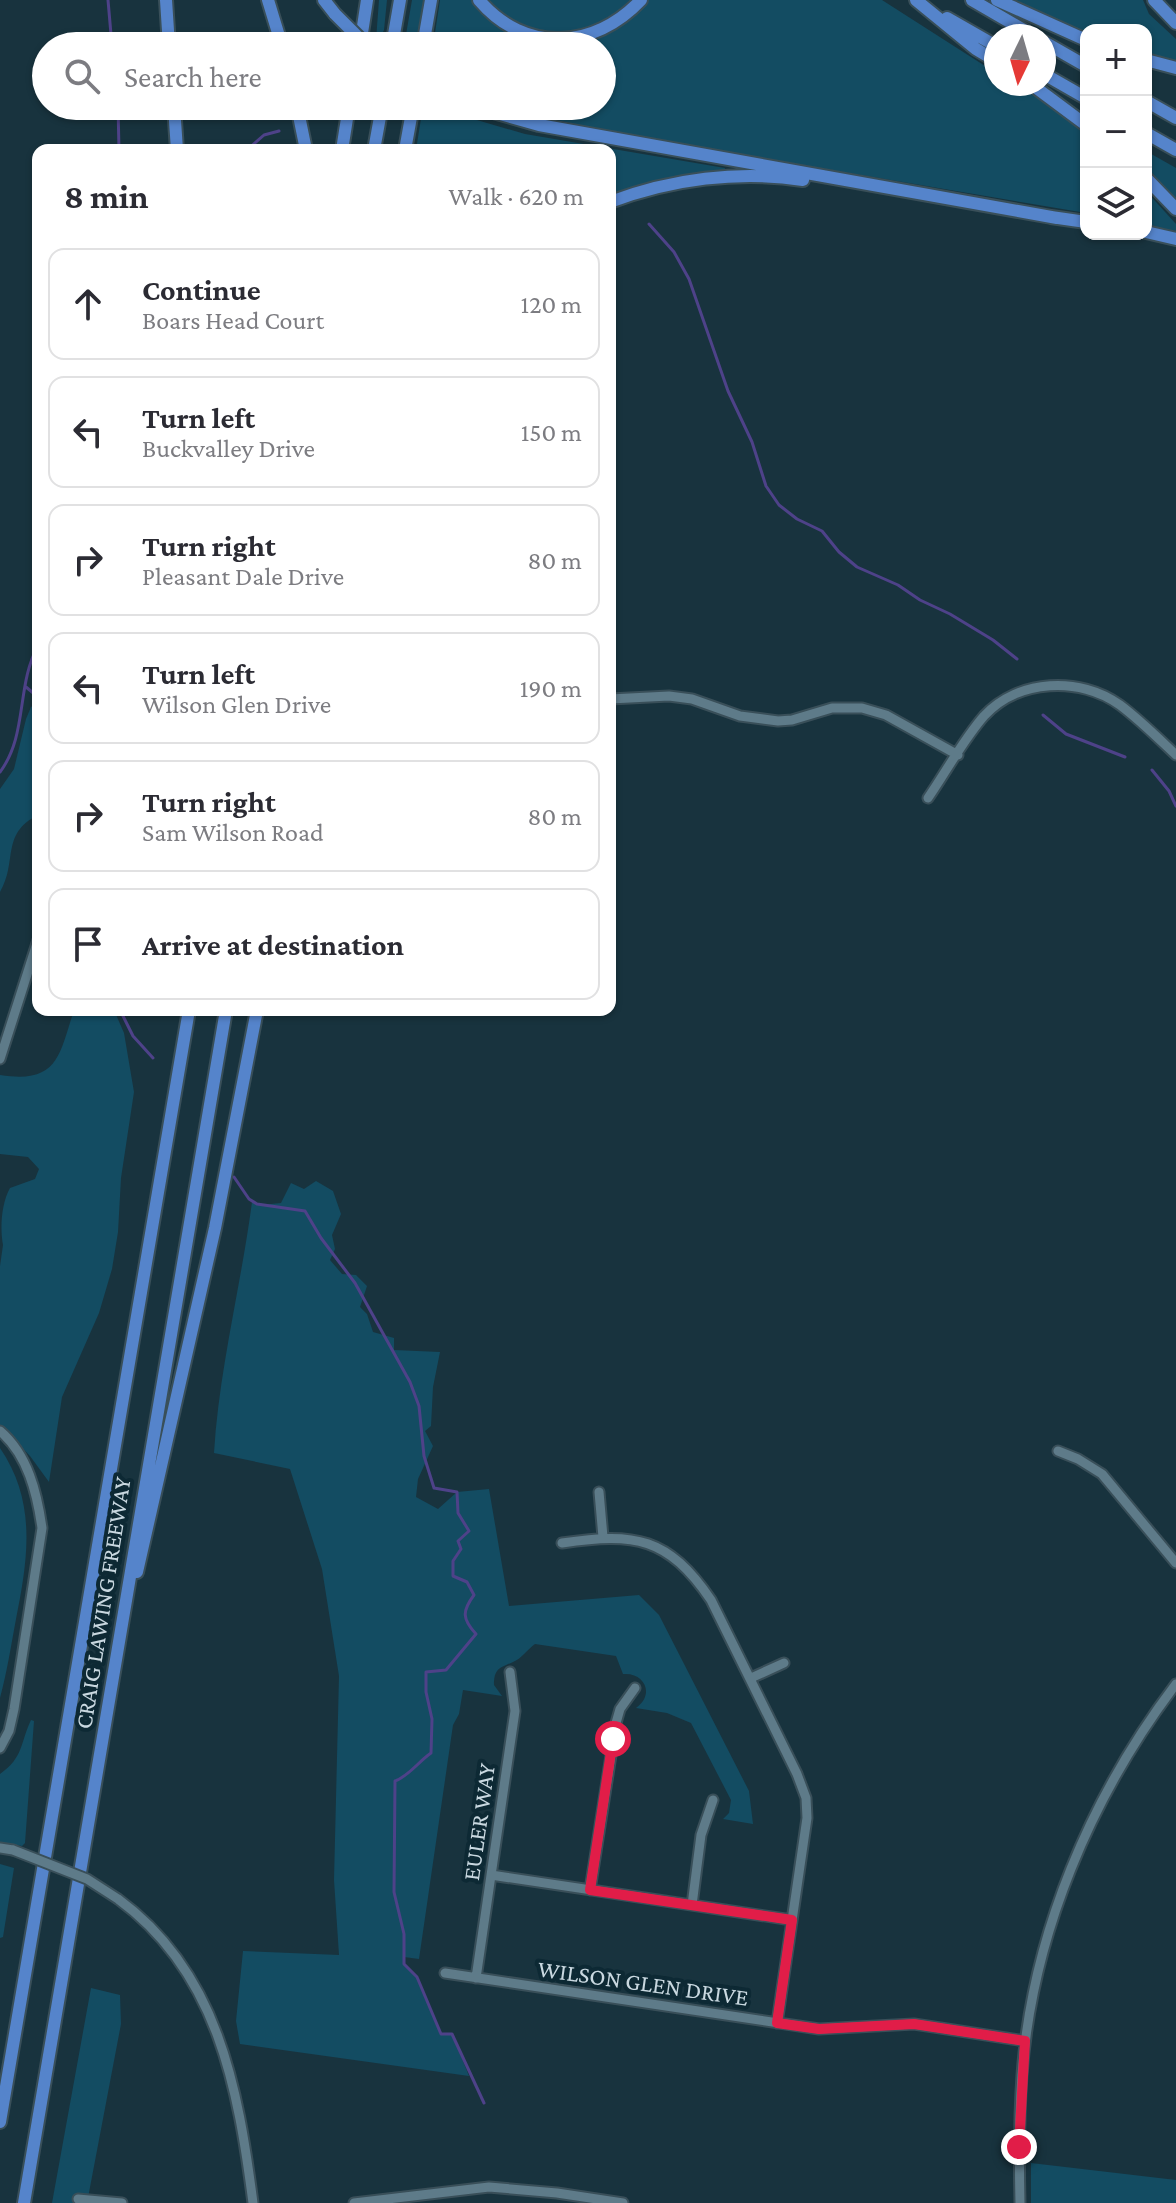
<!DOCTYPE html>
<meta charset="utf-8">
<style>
:root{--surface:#fff;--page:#f7f7f7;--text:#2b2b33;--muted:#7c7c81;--line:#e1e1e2}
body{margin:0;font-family:"Crimson Pro",serif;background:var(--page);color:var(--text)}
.controls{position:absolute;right:24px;top:24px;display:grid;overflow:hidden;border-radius:16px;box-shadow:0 2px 6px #0004}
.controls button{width:72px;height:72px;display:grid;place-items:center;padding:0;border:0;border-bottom:2px solid var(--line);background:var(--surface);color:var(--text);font:40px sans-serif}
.compass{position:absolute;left:984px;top:24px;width:72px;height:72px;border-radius:50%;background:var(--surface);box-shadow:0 2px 6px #0004;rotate:185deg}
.stop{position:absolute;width:24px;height:24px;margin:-18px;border:6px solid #e11d48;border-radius:50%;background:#fff}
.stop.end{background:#e11d48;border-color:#fff;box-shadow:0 2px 8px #0008}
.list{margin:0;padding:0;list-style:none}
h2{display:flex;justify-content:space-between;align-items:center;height:104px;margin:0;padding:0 32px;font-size:34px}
h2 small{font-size:26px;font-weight:400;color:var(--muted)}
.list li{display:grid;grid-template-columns:52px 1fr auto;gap:24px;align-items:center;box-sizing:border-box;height:112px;margin:0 16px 16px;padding:0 16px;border:2px solid var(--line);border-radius:16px}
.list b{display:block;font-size:30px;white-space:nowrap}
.list p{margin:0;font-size:26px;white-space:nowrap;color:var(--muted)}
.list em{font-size:26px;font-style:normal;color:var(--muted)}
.icon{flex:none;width:44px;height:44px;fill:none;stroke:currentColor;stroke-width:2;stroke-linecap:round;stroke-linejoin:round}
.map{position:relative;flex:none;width:1176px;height:2203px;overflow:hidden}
.search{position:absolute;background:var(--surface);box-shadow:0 2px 6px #0004;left:32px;top:32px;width:584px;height:88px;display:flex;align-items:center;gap:20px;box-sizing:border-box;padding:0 28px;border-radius:44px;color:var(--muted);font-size:30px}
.panel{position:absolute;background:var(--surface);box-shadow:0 2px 6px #0004;left:32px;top:144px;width:584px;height:872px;border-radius:16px}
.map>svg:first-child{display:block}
</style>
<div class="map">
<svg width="1176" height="2203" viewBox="0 0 1176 2203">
<rect width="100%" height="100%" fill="#18333e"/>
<!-- green -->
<path fill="#134c62" d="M379,0H387L384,30L379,40H376Z
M412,0H424L417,46H404Z
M440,0H471C517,56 603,63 647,0H882L996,73V84L1024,86L1086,132V213L578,127L570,123L499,106H602V46H433Z
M483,0H636L594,29L552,35L522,28Z
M1006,0H1143L1149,14L1176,39V65L1146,56V30H1086V35Z
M423,106H445L470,118L525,134L725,168L724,173L610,199V150H416Z
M1146,151L1176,168V201L1146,173Z
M1146,191L1176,224V231L1146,225Z
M37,702L38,815C0,834 18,862 0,892V789L14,769L26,719L31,707Z
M74,1010H114L124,1033L134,1092L121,1178L118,1232L112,1269L99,1313L62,1397L49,1482L30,1456L0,1425V1266L3,1245C0,1229 1,1204 10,1188L35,1179L39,1169L28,1157L0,1154V1075C58,1084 59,1056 74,1010Z
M316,1181L333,1191L341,1214L332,1235L335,1249L330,1260L342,1274L356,1275L367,1286L360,1307L367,1314L373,1332L394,1338V1350L440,1352L433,1387L431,1426L425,1431L433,1446L418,1479L416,1497L438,1509L457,1492L489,1489L509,1606L639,1595L659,1615L749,1791L753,1824L723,1819L729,1813L731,1800L691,1723L667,1713L636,1708C655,1695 645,1672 623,1674L616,1656L535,1644C528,1649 521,1659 513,1662C500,1668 494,1668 494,1685L502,1696L463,1690L459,1714L453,1725L419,1959L404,1957L405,1964L417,1977L440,2034H452L469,2076L240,2044L236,2021L243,1951L339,1955L334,1880L339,1676L322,1569L290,1469L214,1453C219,1369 241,1286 252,1202L261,1205L281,1203L291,1183L304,1189Z
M0,1448C37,1502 28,1559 16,1619C11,1646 7,1672 0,1698Z
M31,1720L34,1721L25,1843L22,1846L0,1842V1774C24,1757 20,1743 31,1720Z
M0,1864L14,1868L3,1937L0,1938Z
M91,1988L120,1995L121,2024L87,2203H52Z
M1031,2163L1176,2180V2203H1031Z"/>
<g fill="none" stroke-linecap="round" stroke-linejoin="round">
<!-- stream -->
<path stroke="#4e4289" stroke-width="3" d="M108,0L112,46
M118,106L119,150
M247,150L264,135L279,131
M649,224L674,252L689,279L728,391L752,442L766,486L779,505L797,519L822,531L839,552L857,567L898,585L920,600L950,614L993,640L1017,659
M26,687L38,697
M1043,715L1066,734L1125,757
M1152,770L1169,791L1176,806
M0,772C28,735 16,685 38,646
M120,1010L133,1036L153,1058
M234,1177L249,1199L257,1204L305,1211L321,1238L355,1283L410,1382L419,1406L424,1456L434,1488L457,1492L458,1513L469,1531L458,1541L461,1549L453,1561V1576L467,1582L474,1595C462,1611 462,1619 476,1634L446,1670L426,1672V1692L432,1719L431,1753C418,1762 409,1776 395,1781L394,1892L404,1934V1964L417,1977L441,2034H452L484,2103"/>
<defs>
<path id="minor" d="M610,699L669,696L692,699L740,716L778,721L792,720L832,708H862L886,715L958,755
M928,798C946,772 963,740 984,716C1018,679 1080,676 1120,705C1140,720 1158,738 1176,755
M0,1059L38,940
M0,1431C28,1455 37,1493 42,1528L14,1709L9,1731L0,1748
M1058,1451L1078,1459L1102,1474L1176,1563
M599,1492L603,1537
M562,1543C635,1532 668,1537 711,1600L797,1774L806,1798L807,1818L777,2023
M751,1678L784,1663
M0,1848L13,1850
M491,1875L792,1920
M590,1890L616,1723L620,1709L635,1688
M118,1899C218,1972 238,2088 253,2203
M692,1905L701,1835L713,1800
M445,1973L819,2029L914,2024L1025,2041
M476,1978L515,1711L510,1672
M78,2199L122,2203
M354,2203L489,2187L557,2193L623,2203
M1020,2203C1019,2160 1019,2118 1022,2075C1032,1935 1091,1796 1176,1684"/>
<path id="highway" d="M166,0L169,46
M268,0L282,46
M324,0L335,14
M479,0C525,54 594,50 641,0
M916,0L976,49L996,61
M972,0L1034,36
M997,0L1086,40
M1154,0L1176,23
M947,18L996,46
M1044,42L1086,66
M360,46L367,0
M392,46L400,0
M423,46L431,0
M1146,60L1176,68
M1044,74L1086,98
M1031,84L1086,125
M1146,101L1176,118
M174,106L177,150
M297,106L306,150
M472,106L539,125L1057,218
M1146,133L1176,150
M342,150L349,106
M374,150L382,106
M405,150L413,106
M1146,178L1176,209
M610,202C671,179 739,170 803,180
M1051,217L1086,222
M1146,232L1176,239
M137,1572L215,1228L257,1010
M0,2122L189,1010
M24,2203L226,1010"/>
</defs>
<!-- minor casing -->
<use href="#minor" stroke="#394f59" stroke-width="13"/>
<!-- highway casing -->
<use href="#highway" stroke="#394f59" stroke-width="16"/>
<!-- minor -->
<use href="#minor" stroke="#5e7b89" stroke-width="9"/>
<!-- highway -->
<use href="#highway" stroke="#5584cb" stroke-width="12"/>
<defs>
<path id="minor-bridge" d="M13,1850L87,1879L118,1899"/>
<path id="highway-bridge" d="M335,14L367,46"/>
</defs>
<!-- minor-bridge casing -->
<use href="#minor-bridge" stroke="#394f59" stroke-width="13" stroke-linecap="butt"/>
<!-- highway-bridge casing -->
<use href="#highway-bridge" stroke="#394f59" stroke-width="16" stroke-linecap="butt"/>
<!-- minor-bridge -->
<use href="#minor-bridge" stroke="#5e7b89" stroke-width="9"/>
<!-- highway-bridge -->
<use href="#highway-bridge" stroke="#5584cb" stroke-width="12"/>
</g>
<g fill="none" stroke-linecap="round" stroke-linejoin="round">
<!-- route -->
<path stroke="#e11d48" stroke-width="10" d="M613,1739L590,1890L792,1920L777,2023L819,2029L914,2024L1025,2041L1019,2147"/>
</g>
<g text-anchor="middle" stroke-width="8" stroke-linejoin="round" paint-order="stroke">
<!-- street labels -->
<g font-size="24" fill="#c9d8e0" stroke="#0d2934">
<text transform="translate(103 1603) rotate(-81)" y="8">CRAIG LAWING FREEWAY</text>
<text transform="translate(479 1822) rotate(-82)" y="8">EULER WAY</text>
<text transform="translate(643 1983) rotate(8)" y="8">WILSON GLEN DRIVE</text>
</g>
</g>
</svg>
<div class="controls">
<button>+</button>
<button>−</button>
<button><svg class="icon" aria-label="layers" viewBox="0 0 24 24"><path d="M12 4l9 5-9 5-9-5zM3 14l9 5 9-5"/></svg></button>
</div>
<svg class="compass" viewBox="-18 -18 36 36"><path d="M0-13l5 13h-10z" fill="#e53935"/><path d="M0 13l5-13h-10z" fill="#7c7c81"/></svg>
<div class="stop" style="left:613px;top:1739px"></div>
<div class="stop end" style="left:1019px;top:2147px"></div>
<div class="search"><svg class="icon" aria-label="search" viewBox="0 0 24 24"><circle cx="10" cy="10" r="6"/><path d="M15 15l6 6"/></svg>Search here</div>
<section class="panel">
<h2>8 min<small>Walk · 620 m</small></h2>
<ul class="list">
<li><svg class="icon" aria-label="ahead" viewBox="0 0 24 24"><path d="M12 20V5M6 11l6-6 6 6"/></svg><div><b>Continue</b><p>Boars Head Court</p></div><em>120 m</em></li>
<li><svg class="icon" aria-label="left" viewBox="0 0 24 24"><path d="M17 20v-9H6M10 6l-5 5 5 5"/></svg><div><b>Turn left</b><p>Buckvalley Drive</p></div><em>150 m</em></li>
<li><svg class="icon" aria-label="right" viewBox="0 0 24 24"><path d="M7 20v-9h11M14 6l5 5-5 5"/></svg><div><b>Turn right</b><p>Pleasant Dale Drive</p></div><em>80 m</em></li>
<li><svg class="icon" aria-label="left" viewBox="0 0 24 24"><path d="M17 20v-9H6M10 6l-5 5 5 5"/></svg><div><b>Turn left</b><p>Wilson Glen Drive</p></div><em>190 m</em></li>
<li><svg class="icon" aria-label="right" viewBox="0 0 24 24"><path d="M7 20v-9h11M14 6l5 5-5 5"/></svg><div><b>Turn right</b><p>Sam Wilson Road</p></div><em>80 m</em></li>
<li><svg class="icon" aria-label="arrive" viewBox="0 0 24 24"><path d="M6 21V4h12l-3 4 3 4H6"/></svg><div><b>Arrive at destination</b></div></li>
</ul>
</section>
</div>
